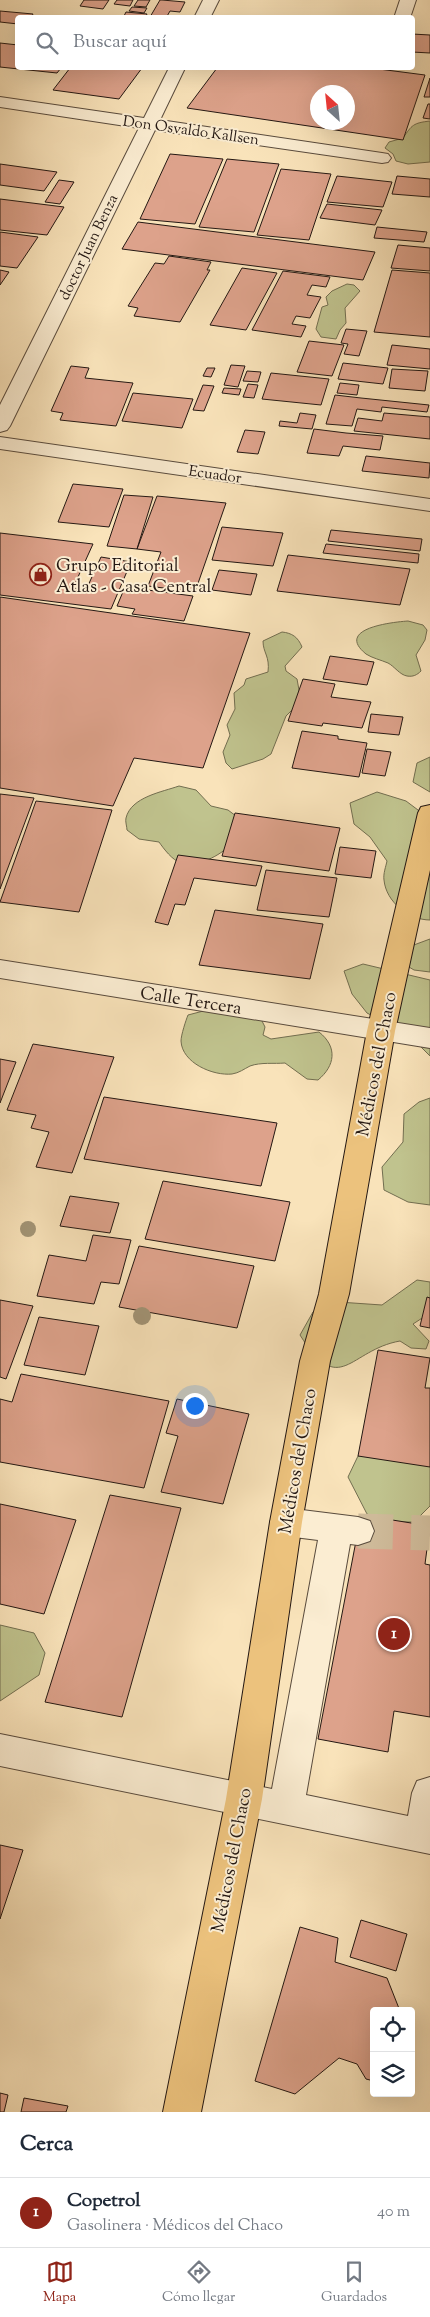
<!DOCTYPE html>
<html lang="es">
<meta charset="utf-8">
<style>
:root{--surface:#fff;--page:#f2f2f3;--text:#1f2937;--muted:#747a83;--line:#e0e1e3;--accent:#8f2418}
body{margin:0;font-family:"Sorts Mill Goudy",serif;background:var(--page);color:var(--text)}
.controls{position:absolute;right:15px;bottom:15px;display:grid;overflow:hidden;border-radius:5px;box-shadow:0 5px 20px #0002}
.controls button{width:45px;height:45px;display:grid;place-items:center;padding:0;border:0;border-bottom:1px solid var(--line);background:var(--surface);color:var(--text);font:25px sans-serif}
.compass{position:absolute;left:310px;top:85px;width:45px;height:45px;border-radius:50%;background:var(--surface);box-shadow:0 5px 20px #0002;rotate:333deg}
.you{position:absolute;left:194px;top:1405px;width:18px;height:18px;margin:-12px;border:4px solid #fff;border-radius:50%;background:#1a73e8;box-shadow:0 0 0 8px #1a73e833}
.badge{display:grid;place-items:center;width:32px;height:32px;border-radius:50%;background:var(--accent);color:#fff;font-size:16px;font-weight:700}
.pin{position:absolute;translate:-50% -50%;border:2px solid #fff;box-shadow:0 1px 5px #0006}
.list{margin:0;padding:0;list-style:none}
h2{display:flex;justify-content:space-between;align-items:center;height:65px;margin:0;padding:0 20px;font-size:21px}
h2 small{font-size:16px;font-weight:400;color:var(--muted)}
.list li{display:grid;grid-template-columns:32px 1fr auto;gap:15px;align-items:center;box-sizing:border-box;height:70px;padding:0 20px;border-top:1px solid var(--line)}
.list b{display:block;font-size:19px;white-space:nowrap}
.list p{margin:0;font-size:16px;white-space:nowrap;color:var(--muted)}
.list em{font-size:16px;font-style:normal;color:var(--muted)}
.icon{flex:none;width:28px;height:28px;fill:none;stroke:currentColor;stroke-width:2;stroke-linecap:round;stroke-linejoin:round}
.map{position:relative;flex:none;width:430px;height:2112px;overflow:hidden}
.search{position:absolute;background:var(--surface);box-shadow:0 5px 20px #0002;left:15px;right:15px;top:15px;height:55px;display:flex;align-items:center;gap:12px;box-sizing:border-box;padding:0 18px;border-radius:5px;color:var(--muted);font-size:19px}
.sheet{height:135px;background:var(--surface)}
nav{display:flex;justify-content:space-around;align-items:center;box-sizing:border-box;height:70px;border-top:1px solid var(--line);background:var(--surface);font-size:14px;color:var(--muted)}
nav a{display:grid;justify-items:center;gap:2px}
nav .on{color:var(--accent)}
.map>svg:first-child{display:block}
</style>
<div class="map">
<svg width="430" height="2112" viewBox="0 0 430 2112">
<rect width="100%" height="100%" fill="#f9e3ba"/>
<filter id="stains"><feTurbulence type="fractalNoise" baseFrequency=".004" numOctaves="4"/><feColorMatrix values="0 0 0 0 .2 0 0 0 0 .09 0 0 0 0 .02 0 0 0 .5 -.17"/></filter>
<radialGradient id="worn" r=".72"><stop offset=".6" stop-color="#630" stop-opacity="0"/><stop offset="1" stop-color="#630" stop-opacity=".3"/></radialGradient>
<!-- green -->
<path fill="#c0c38e" stroke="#726e50" d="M430,121V162L408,164L396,161L393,154L385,148L389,142L403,138C412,125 413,123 430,121Z
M347,284L354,285L360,291L345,308L346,323L340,330L336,339L321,337L316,329L322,307L328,305L326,297L332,291Z
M408,621L423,625L427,630L425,640L416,655L421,671C417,675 413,677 407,676C400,675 394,666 388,663C381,660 372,658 366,654C334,628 394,622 408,621Z
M282,632C292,633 298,637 302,647L285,666L286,671L297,679L299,690L296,706L286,716L271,754L263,759L232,769L226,763L223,752L230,735L227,725L235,709L234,693L244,685L246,679L268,672C270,656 263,653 263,641Z
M430,757V792L413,782L417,763Z
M179,786L196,790L211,806L228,810L240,819C238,826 236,838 231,844C220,856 198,867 181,863C172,860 164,849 159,842L139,839L127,830C127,827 125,821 126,818C131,797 162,792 179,786Z
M377,792L406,801L430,819V920C409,920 386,902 384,880C383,874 386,866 387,861L370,837L354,824L350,803Z
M430,939V972L414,970L399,961L403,949Z
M363,964L430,980V1056L408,1034L367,1013L352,994L344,971Z
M211,1009L261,1019L265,1027L263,1035L271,1039L319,1032C338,1047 335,1066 318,1080L307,1079L285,1063C274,1064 261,1062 250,1066C244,1069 239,1073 232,1074C213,1076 182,1063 181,1041C181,1035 186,1020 188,1015Z
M430,1098V1205L408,1202L384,1190L382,1167L403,1142L404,1114L419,1102Z
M417,1280L430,1282V1313L413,1324L429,1341L426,1349L411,1348L400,1341C349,1350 340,1399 300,1335L313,1312L324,1301L382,1305Z
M380,1447L430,1457V1506L414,1522H391L367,1514L348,1477L358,1456Z
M0,1625L34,1633L45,1653L39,1675L0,1701Z"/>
<!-- building -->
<path fill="#dda28b" stroke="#241813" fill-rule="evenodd" d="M84,0H109L103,9L80,6Z
M117,0H133L130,6L114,4Z
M138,0H150L146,7L134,6Z
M160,0H162L185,2L180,12L170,11L166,18L150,17Z
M132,7L147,8L144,13L129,11Z
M0,11L33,14L31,18H18V24L0,22Z
M126,12L147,14L145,18H123Z
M412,34L430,35V53L412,52Z
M0,43L18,45V68H61L57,73L0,67Z
M70,68H142L119,99L53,90Z
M217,68H371L425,75L403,140L187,108ZM318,92H348V122H318Z
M430,78V97H424Z
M428,104H430V119L423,118Z
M170,154L223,159L195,224L140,219Z
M227,159L279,164L254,232L199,227Z
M0,164L57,172L44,191L0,185Z
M281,169L331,174L309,240L257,235Z
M337,176L392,182L383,207L327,202Z
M397,176L430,179V197L392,194Z
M59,180L74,182L60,204L45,202Z
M0,199L64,207L47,235L0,230Z
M327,204L382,210L375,225L320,218Z
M138,222L375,252L363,280L122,249Z
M377,227L427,232L424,242L374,238Z
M0,232L38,237L17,268L0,266Z
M398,245L430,248V271L391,268Z
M169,256L211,262L207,270H210L180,322L134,316L138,308L128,306L155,263L164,264Z
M242,268L277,273L246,330L210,325Z
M0,270L9,272L0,285Z
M392,270L430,273V337L374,332Z
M283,271L330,277L326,287L312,285L307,295L321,297L310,318L296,316L292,324L306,326L301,337L252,330Z
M346,329L367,331L359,356L344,354L348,344L341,343Z
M309,341L344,345L332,376L297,372Z
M392,345L430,349V369L387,365Z
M343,363L388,368L383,384L338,379Z
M231,365L245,366L238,387L224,385Z
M71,366L89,368L85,378L133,383L116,426L60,420L63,413L51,411Z
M207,368H215L211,377L203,376Z
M392,369L428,371L425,391L389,388Z
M247,371L261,372L258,382L243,381Z
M271,373L329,379L321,405L262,399Z
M340,383L359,385L357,395L337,393Z
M248,384L258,385L254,398L243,397Z
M203,385L214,386L204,411L193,410Z
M224,388L241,389L239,395L222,393Z
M133,393L193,399L182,428L122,421Z
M335,395L361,398L429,405L427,412L382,407L381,412L357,409L352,426L326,424Z
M300,413L316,415L312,429L279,426L280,421L297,423Z
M384,413L430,417V439L354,431L358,418L382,421Z
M314,429L346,433L383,436L380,450L343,446L339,456L307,453Z
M245,430L265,432L258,454L237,452Z
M366,456L430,463L429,478L362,471Z
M73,484L123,489L109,527L58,522Z
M124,495L153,497L137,549L107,546Z
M157,496L226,503L195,592L148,586L161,552L137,549Z
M222,527L283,533L273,566L212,560Z
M331,530L422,539L420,551L328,541Z
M0,533L93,544L73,588L86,590L101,557L131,562L111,609L0,595Z
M326,544L419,554L418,563L323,553Z
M288,555L410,569L400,605L277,591Z
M219,570L257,574L251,595L212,590Z
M125,587L193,596L184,621L132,614L135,609L117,606Z
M0,597L250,633L203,768L134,758L113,806L0,788Z
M330,656L374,662L367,685L323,679Z
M303,679L335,684L331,697L371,702L362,728L323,723L322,726L288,721Z
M371,714L403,717L399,735L368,732Z
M302,731L338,736V739L367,743L359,777L292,768Z
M367,749L391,752L385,776L362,773Z
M0,794L34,798L0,889Z
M36,801L112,810L79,912L0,902Z
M235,813L340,828L329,871L222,856Z
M340,847L376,851L371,878L335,874Z
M178,855L262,866L256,886L194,878L185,905L175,904L168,925L155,922Z
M266,870L337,878L329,917L257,910Z
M215,910L323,924L310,979L199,965Z
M33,1044L114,1057L72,1173L36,1167L49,1132L31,1128L36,1115L7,1110Z
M0,1059L16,1062L0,1103Z
M104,1097L277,1123L261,1186L84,1159Z
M163,1181L290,1202L275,1261L145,1239Z
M70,1196L119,1203L110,1233L60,1226Z
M93,1235L131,1240L119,1284L101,1282L94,1304L37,1296L49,1255L86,1261Z
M139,1246L254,1266L237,1328L119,1307Z
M427,1297L430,1298V1328L420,1326Z
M0,1300L33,1306L6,1379L0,1377Z
M39,1317L99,1326L85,1375L24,1365Z
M378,1350L430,1358L425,1388H430V1467L358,1456Z
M21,1374L169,1401L144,1488L0,1462V1399L12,1402Z
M177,1399L249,1414L223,1504L161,1492L178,1436L166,1433Z
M110,1495L181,1508L122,1717L45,1702Z
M0,1504L76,1520L44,1614L0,1604Z
M361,1515L430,1526L425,1564L430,1565V1717L394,1711L388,1752L318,1739Z
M0,1845L23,1850L0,1919Z
M361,1920L407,1934L396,1971L350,1957Z
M300,1927L338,1938L335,1962L387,1978L400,2011H374V2081L366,2079L357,2064L339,2058L295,2094L255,2081Z
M0,2093L8,2095L4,2112H0Z
M24,2098L68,2106L66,2112H21Z"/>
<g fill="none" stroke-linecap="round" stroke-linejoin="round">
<!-- minor-tunnel -->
<path stroke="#ceba99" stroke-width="35" stroke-dasharray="35 18" stroke-linecap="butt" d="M358,1531L430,1533"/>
<defs>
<path id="minor" d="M203,0H219L210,18H194Z
M400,0H416L410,18H394Z
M169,68H185L160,120L382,153L388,154L391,158L388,162L382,163L155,130L10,426L7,430L0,432V405L139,128L0,107V97L144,118Z
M0,437L430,499V511L0,449Z
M0,960L430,1028V1048L0,978Z
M286,1508L358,1517L370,1521L374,1531L370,1541L358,1545L350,1544L306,1795L408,1816L412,1793L417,1781L430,1777V1854L0,1766V1734L272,1789L318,1540L286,1536L275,1532L270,1522L275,1512Z"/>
<path id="major" d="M430,805V870L395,1031L349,1294L330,1361L302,1522L262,1799L201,2112H163L226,1799L270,1522L300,1361L319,1294L367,1031L418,813L421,807Z"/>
</defs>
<!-- minor casing -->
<use href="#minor" stroke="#594b3d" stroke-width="2"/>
<!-- major casing -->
<use href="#major" stroke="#241813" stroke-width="2"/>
<!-- minor -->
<use href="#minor" fill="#fbedd2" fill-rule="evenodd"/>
<!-- major -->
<use href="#major" fill="#ecc27d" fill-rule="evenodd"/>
</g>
<!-- trees -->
<g fill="#a29476">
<circle cx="28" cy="1229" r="8"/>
<circle cx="142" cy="1316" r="9"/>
</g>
<!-- icons -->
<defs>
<symbol id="shop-ring" viewBox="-11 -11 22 22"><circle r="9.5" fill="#fbedd2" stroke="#8f2418" stroke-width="1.5"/><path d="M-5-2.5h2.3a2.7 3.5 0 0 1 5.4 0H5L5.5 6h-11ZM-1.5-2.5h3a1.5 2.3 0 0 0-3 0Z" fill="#8f2418"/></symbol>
</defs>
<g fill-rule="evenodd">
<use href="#shop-ring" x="28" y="562" width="25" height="25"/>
</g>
<g text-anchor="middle" stroke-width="4" stroke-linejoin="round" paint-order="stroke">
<!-- far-street labels -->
<g font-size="15" fill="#241813" stroke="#fbedd2">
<text transform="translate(191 130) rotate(8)" y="5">Don Osvaldo Kallsen</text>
<text transform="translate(88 247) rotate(-64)" y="5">doctor Juan Benza</text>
<text transform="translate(215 474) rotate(8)" y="5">Ecuador</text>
</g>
<!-- poi labels -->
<g font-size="18" fill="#241813" stroke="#fbedd2" text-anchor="start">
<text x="56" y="571">Grupo Editorial<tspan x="56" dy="21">Atlas - Casa Central</tspan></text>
</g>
<!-- street labels -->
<g font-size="18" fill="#241813" stroke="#fbedd2">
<text transform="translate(191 1000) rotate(9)" y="6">Calle Tercera</text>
<text transform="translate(376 1064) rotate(-79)" y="6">Médicos del Chaco</text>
<text transform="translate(297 1461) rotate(-80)" y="6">Médicos del Chaco</text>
<text transform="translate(231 1860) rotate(-79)" y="6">Médicos del Chaco</text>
</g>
</g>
<rect width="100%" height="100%" filter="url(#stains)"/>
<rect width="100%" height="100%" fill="url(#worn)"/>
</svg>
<div class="controls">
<button><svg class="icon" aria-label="locate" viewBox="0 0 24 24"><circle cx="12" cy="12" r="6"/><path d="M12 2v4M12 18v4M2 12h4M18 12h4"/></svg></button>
<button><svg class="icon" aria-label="layers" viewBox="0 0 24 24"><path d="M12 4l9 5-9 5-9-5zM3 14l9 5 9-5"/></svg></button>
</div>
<svg class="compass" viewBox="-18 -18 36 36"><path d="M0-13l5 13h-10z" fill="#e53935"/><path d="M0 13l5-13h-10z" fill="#747a83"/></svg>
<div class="you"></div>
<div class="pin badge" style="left:394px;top:1634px">1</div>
<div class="search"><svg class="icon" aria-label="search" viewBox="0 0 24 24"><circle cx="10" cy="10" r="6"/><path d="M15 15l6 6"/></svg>Buscar aquí</div>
</div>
<section class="sheet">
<h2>Cerca<small></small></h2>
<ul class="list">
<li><span class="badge">1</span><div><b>Copetrol</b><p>Gasolinera · Médicos del Chaco</p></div><em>40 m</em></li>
</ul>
</section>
<nav>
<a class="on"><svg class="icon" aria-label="map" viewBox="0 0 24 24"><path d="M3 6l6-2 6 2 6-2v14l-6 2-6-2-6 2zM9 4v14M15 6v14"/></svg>Mapa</a>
<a><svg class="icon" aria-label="directions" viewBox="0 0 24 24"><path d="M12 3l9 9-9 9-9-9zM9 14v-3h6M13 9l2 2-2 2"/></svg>Cómo llegar</a>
<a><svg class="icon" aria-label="saved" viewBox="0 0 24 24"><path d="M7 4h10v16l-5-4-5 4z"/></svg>Guardados</a>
</nav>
